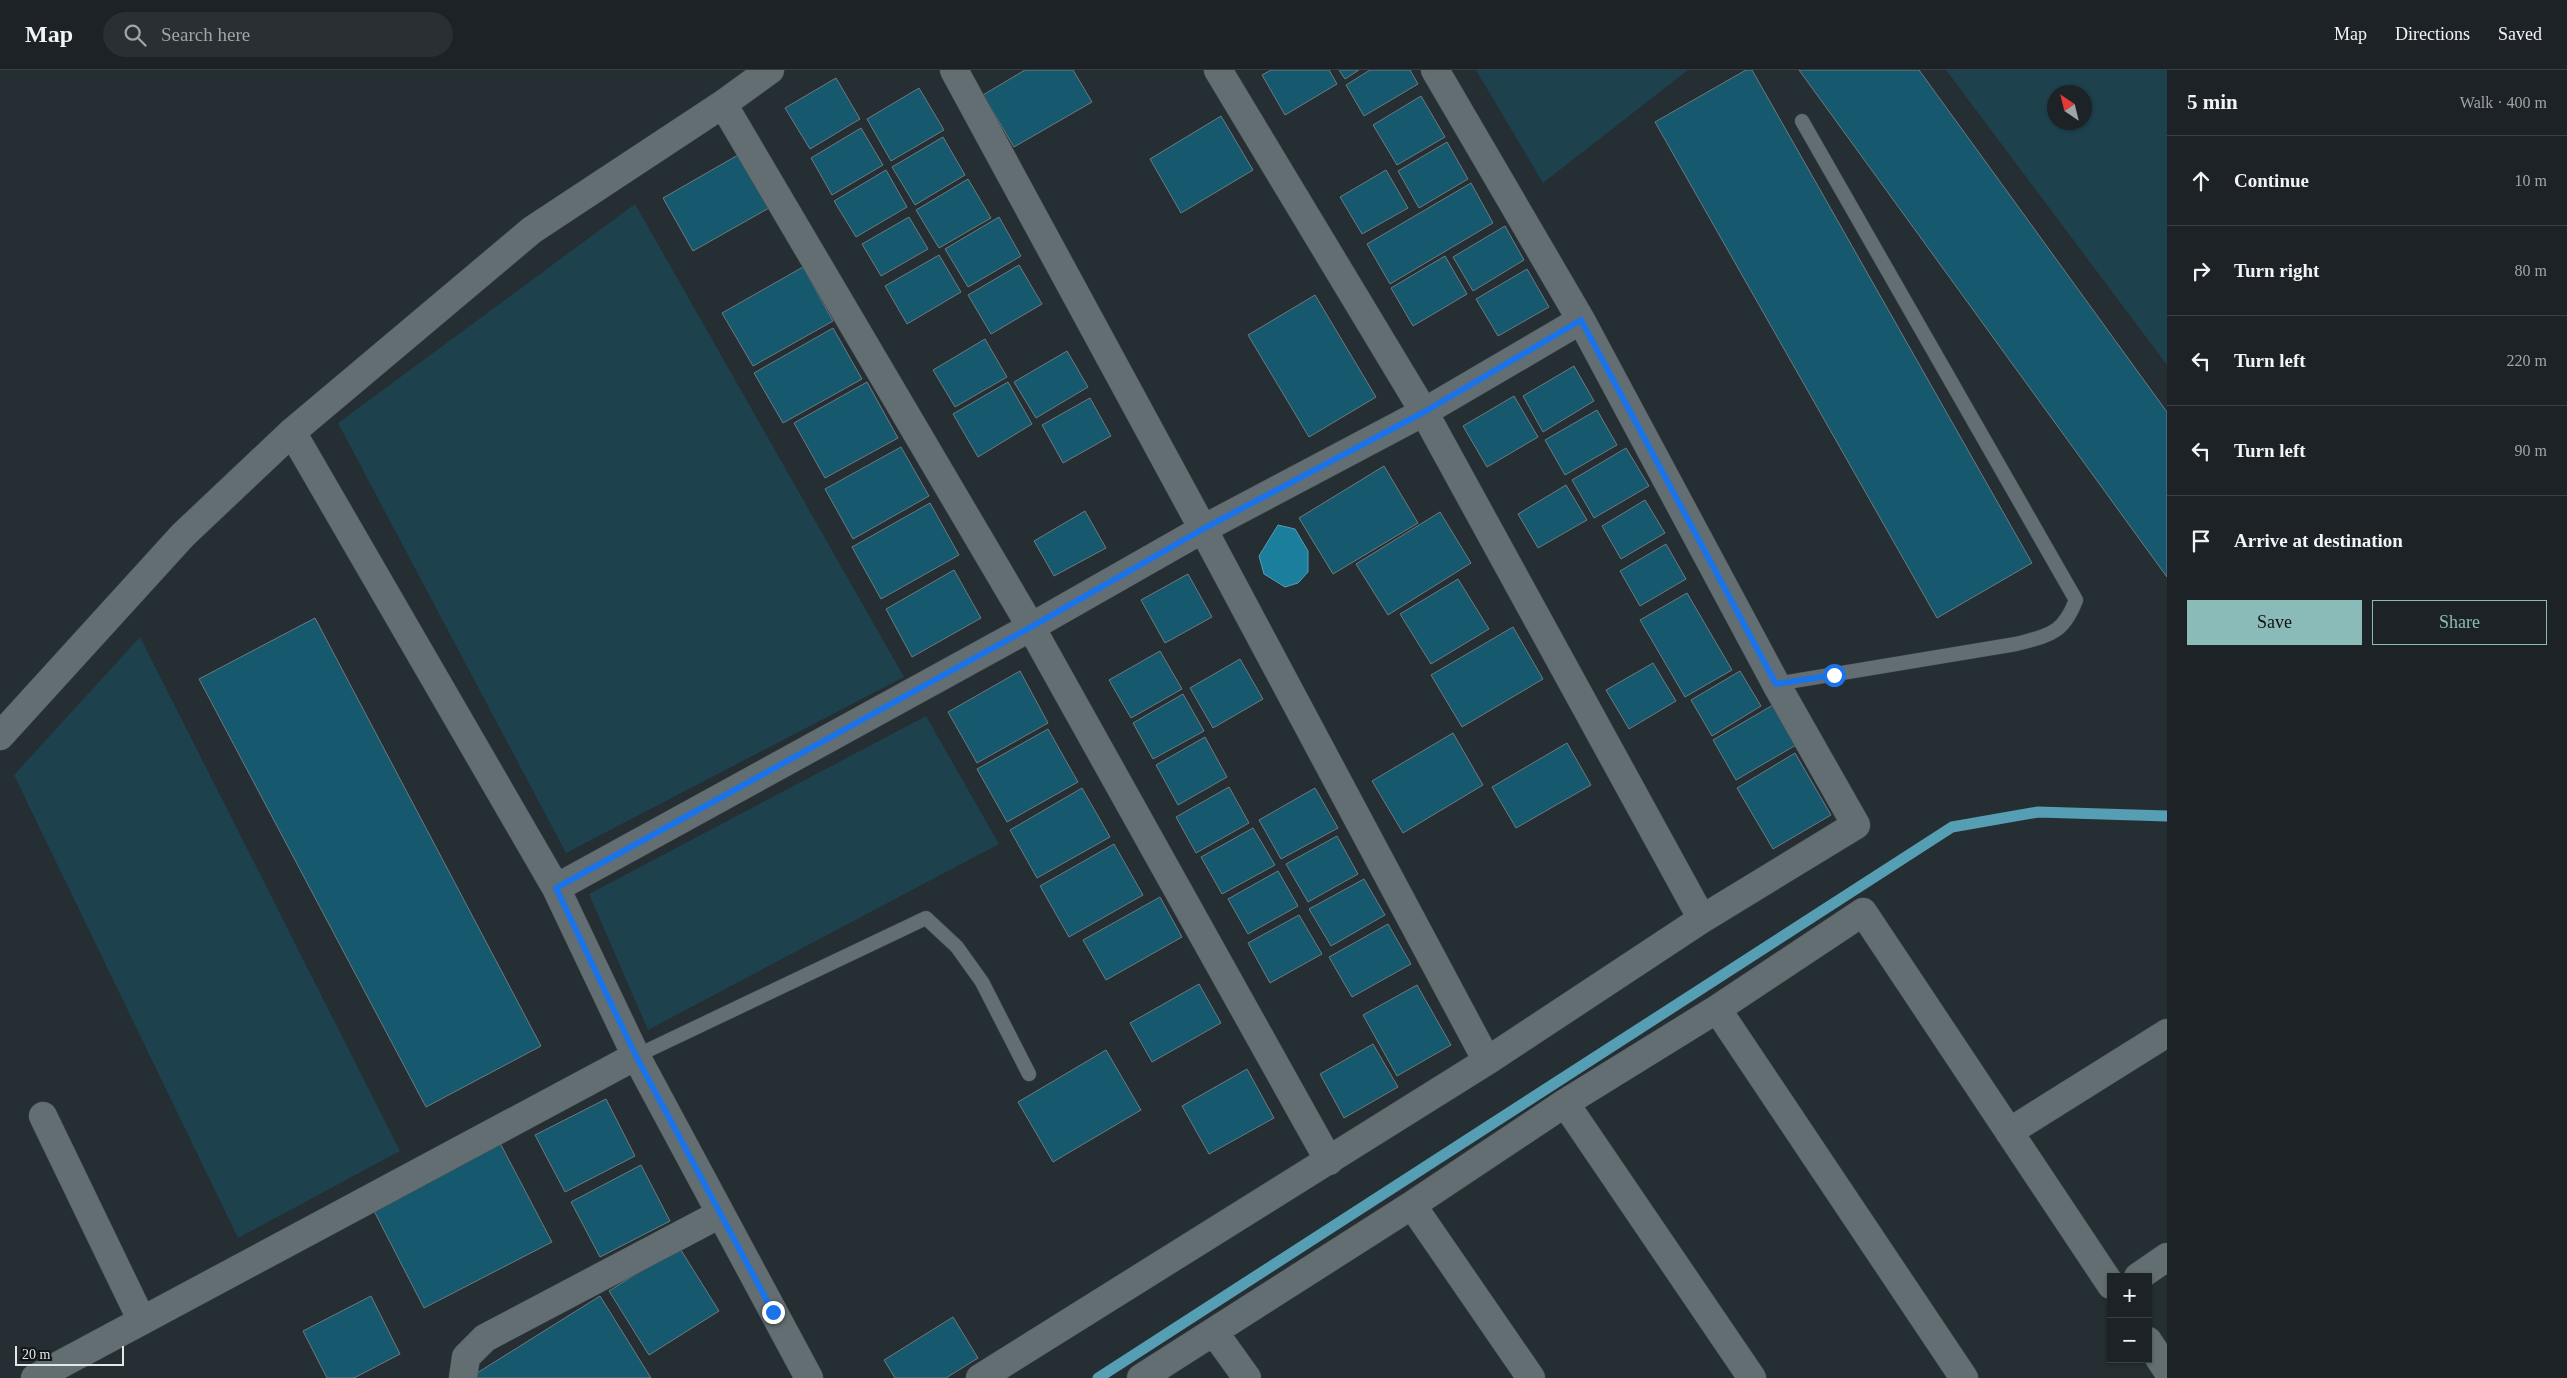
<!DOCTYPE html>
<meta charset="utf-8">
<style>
:root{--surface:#1c2226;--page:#292f32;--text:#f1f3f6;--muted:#a0a4a7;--line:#3a3f43;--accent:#8bbbb9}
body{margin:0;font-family:"Times New Roman",serif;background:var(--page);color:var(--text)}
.controls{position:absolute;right:15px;bottom:15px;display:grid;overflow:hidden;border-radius:0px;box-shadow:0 1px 4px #0004}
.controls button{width:45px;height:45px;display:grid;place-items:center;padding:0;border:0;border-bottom:1px solid var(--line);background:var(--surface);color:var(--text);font:25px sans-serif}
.compass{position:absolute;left:2047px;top:15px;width:45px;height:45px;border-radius:50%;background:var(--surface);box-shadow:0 1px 4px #0004;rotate:325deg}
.scale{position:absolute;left:15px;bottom:12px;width:109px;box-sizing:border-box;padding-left:5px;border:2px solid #e2e8ea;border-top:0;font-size:14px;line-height:18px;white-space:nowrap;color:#e2e8ea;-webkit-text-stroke:4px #111617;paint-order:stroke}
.stop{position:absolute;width:15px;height:15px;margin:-11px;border:4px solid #1a73e8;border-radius:50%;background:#fff}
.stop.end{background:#1a73e8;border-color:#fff;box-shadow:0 1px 5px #0008}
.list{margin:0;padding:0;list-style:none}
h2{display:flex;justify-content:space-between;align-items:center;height:65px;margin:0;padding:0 20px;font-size:21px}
h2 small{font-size:16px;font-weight:400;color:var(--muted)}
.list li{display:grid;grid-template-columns:32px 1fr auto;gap:15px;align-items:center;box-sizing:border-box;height:90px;padding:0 20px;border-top:1px solid var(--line)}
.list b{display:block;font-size:19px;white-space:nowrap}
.list em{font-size:16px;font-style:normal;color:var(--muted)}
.actions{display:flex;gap:10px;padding:15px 20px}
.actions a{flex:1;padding:11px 0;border:1px solid var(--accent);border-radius:0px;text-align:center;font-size:18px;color:var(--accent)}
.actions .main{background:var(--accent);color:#111}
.icon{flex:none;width:28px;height:28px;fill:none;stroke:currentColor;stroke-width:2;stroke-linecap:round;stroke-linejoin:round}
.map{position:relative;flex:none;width:2167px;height:1308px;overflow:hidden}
header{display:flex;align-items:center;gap:30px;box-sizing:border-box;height:70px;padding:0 25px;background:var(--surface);border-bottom:1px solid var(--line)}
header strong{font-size:24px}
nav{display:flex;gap:28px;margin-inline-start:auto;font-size:18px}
.search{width:350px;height:45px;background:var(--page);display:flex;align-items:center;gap:12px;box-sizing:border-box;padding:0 18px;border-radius:28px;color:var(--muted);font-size:19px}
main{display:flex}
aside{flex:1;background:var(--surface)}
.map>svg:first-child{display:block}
</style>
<header>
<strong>Map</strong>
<div class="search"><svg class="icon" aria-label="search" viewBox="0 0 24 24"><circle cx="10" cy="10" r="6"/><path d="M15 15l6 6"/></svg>Search here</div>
<nav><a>Map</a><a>Directions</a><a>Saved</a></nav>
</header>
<main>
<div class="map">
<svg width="2167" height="1308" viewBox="0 0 2167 1308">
<rect width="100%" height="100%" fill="#252e32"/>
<!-- green -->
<path fill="#1d414d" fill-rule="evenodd" d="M1476,0H1688L1543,113Z
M1946,0H2167V295ZM2084,22V52H2054V22Z
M635,134L904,607L566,783L338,353Z
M140,567L400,1081L238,1168L14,705Z
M926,646L999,774L648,960L589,824Z"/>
<!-- water -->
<path fill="#1a7e9c" stroke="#569eb3" d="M1278,455L1295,459L1308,481V502L1298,513L1285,517L1264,504L1259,486Z"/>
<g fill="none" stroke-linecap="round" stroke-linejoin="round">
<!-- stream -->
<path stroke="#569eb3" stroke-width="11" d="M1098,1308L1952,757L2038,742L2167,746"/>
</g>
<!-- building -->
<path fill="#16596e" stroke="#6f7a7e" d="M1025,0H1073L1092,32L1014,77L983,25Z
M1271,0H1329L1337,14L1285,45L1262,5Z
M1339,0H1359L1345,9Z
M1370,0H1410L1418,14L1364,46L1346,15Z
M1746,0H1752L2032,493L1937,548L1655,52Z
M1799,0H1919L2167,342V507Z
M836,8L860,49L810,79L785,38Z
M919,18L944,60L891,91L867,49Z
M1421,26L1445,67L1397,95L1373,55Z
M1221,46L1253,100L1181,143L1150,89Z
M861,58L883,95L832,125L811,88Z
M943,67L965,105L915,135L892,97Z
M1447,72L1468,109L1419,138L1398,101Z
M738,85L769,138L693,181L663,128Z
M886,100L907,137L856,167L834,131Z
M1386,100L1408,138L1362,164L1340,127Z
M968,109L991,148L939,178L916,140Z
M1471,113L1493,153L1390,214L1367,174Z
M909,147L928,179L881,206L862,174Z
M999,147L1021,186L968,217L945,179Z
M1505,156L1524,190L1473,221L1453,187Z
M939,185L961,222L907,254L885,216Z
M1445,186L1467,224L1413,256L1391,218Z
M1019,195L1042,234L991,264L968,225Z
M803,197L833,251L753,296L722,243Z
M1527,199L1549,237L1498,266L1476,229Z
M1315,225L1376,327L1309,367L1248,265Z
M833,258L862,309L783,353L754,303Z
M985,269L1007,307L955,337L933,300Z
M1067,281L1088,317L1036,348L1014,312Z
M1574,296L1594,331L1543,362L1523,326Z
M867,312L898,368L825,408L794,353Z
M1008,312L1032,354L978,387L953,344Z
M1514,326L1538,367L1487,397L1463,356Z
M1090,328L1111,366L1063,393L1042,355Z
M1597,340L1617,375L1565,405L1545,370Z
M901,377L929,426L853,469L825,419Z
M1626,378L1649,416L1594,448L1572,410Z
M1384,396L1418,453L1333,504L1299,448Z
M1566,415L1587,450L1538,478L1518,444Z
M1645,430L1665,463L1621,489L1602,456Z
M930,433L959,485L881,529L852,477Z
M1085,441L1106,478L1054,506L1034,471Z
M1440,442L1471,493L1388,545L1356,494Z
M1666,474L1686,509L1640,536L1620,501Z
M954,500L981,548L912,587L886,539Z
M1188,504L1212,547L1165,573L1141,530Z
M1458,509L1489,559L1431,594L1400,544Z
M1687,523L1732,600L1685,627L1640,550Z
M315,548L541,976L426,1037L199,609Z
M1513,557L1543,609L1462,657L1431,605Z
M1160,581L1182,619L1131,648L1109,610Z
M1240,589L1263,629L1213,658L1190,618Z
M1653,593L1676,631L1629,659L1606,620Z
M1020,601L1048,653L977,693L948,642Z
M1740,601L1761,636L1712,666L1691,630Z
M1183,624L1204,661L1153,689L1133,653Z
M1773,635L1796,675L1736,710L1713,670Z
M1048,659L1078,712L1007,752L977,699Z
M1453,663L1483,715L1403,763L1372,711Z
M1205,667L1227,707L1178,735L1156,695Z
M1567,673L1591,715L1516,758L1492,717Z
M1795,683L1831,745L1773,779L1737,718Z
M1229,717L1249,753L1196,783L1176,747Z
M1082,718L1110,767L1037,808L1010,760Z
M1315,718L1338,758L1281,789L1259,750Z
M1253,758L1275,795L1222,824L1201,787Z
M1337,766L1358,804L1308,832L1286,794Z
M1114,774L1143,825L1069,867L1040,816Z
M1278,801L1298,836L1248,864L1228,829Z
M1364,809L1385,845L1331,876L1309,839Z
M1160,827L1182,867L1106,910L1083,870Z
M1299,845L1322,884L1270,913L1248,873Z
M1388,854L1411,894L1352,927L1329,887Z
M1199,914L1221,953L1152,992L1130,953Z
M1417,915L1451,975L1397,1006L1363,945Z
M1373,974L1398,1017L1344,1048L1320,1004Z
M1106,980L1141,1040L1053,1092L1018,1032Z
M1247,999L1274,1048L1209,1084L1182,1036Z
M606,1029L635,1086L565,1122L535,1065Z
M500,1073L552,1172L424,1238L373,1139Z
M641,1095L670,1151L600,1187L571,1132Z
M679,1177L719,1241L649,1285L609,1221Z
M371,1226L400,1284L354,1308H327L303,1261Z
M600,1226L651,1308H469Z
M953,1247L978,1288L946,1308H895L884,1290Z"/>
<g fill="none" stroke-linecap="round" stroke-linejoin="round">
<defs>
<path id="service" d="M1776,614L2016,574C2050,565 2063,564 2076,530L1802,51
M636,986L926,848L957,877L982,912L1029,1004"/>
<path id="minor" d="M954,0L1203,459L1487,991
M1218,0L1424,342L1702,849
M723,34L1031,557L1329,1091
M292,362L556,818L636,986L809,1308
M0,666L183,465L292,362L532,160L723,34L770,0
M556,818L1031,557L1203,459L1424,342L1581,250L1435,0
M1717,939L1964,1308
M1565,1033L1752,1308
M43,1046L142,1251
M2009,1062L2167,963
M1412,1135L1531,1308
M2138,1207L2167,1187
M1214,1262L1247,1308
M2148,1271L2167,1300
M35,1308L636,986
M463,1308L466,1287L485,1268L720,1144
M980,1308L1487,991L1702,849L1856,755L1776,614L1581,250
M1141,1308L1412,1135L1565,1033L1717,939L1863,842L2111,1215"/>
</defs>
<!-- service casing -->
<use href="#service" stroke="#454d50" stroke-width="15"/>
<!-- minor casing -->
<use href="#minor" stroke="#454d50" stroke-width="29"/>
<!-- service -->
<use href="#service" stroke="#636e72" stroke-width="14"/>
<!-- minor -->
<use href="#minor" stroke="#636e72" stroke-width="28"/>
</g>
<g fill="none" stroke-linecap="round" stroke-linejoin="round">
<!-- route -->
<path stroke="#1a73e8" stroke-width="6" d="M773,1242L636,986L556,818L1031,557L1203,459L1424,342L1581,250L1776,614L1834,605"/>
</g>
</svg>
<div class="controls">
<button>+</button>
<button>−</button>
</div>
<svg class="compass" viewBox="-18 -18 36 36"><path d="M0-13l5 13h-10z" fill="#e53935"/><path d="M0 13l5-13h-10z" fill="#a0a4a7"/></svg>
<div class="scale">20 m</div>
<div class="stop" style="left:1834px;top:605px"></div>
<div class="stop end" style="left:773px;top:1242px"></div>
</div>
<aside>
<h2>5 min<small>Walk · 400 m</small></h2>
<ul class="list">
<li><svg class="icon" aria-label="ahead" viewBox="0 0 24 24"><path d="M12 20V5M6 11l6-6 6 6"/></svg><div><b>Continue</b></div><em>10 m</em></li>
<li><svg class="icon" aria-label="right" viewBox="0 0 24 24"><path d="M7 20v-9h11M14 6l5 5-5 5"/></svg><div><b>Turn right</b></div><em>80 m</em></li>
<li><svg class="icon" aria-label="left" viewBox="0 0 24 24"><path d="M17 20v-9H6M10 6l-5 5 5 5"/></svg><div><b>Turn left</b></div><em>220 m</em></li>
<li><svg class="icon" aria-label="left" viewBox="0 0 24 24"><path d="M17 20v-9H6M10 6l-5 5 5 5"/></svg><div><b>Turn left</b></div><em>90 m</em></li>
<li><svg class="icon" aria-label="arrive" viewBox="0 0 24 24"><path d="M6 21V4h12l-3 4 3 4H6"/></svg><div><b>Arrive at destination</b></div></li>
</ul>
<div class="actions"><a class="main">Save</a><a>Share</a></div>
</aside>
</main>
